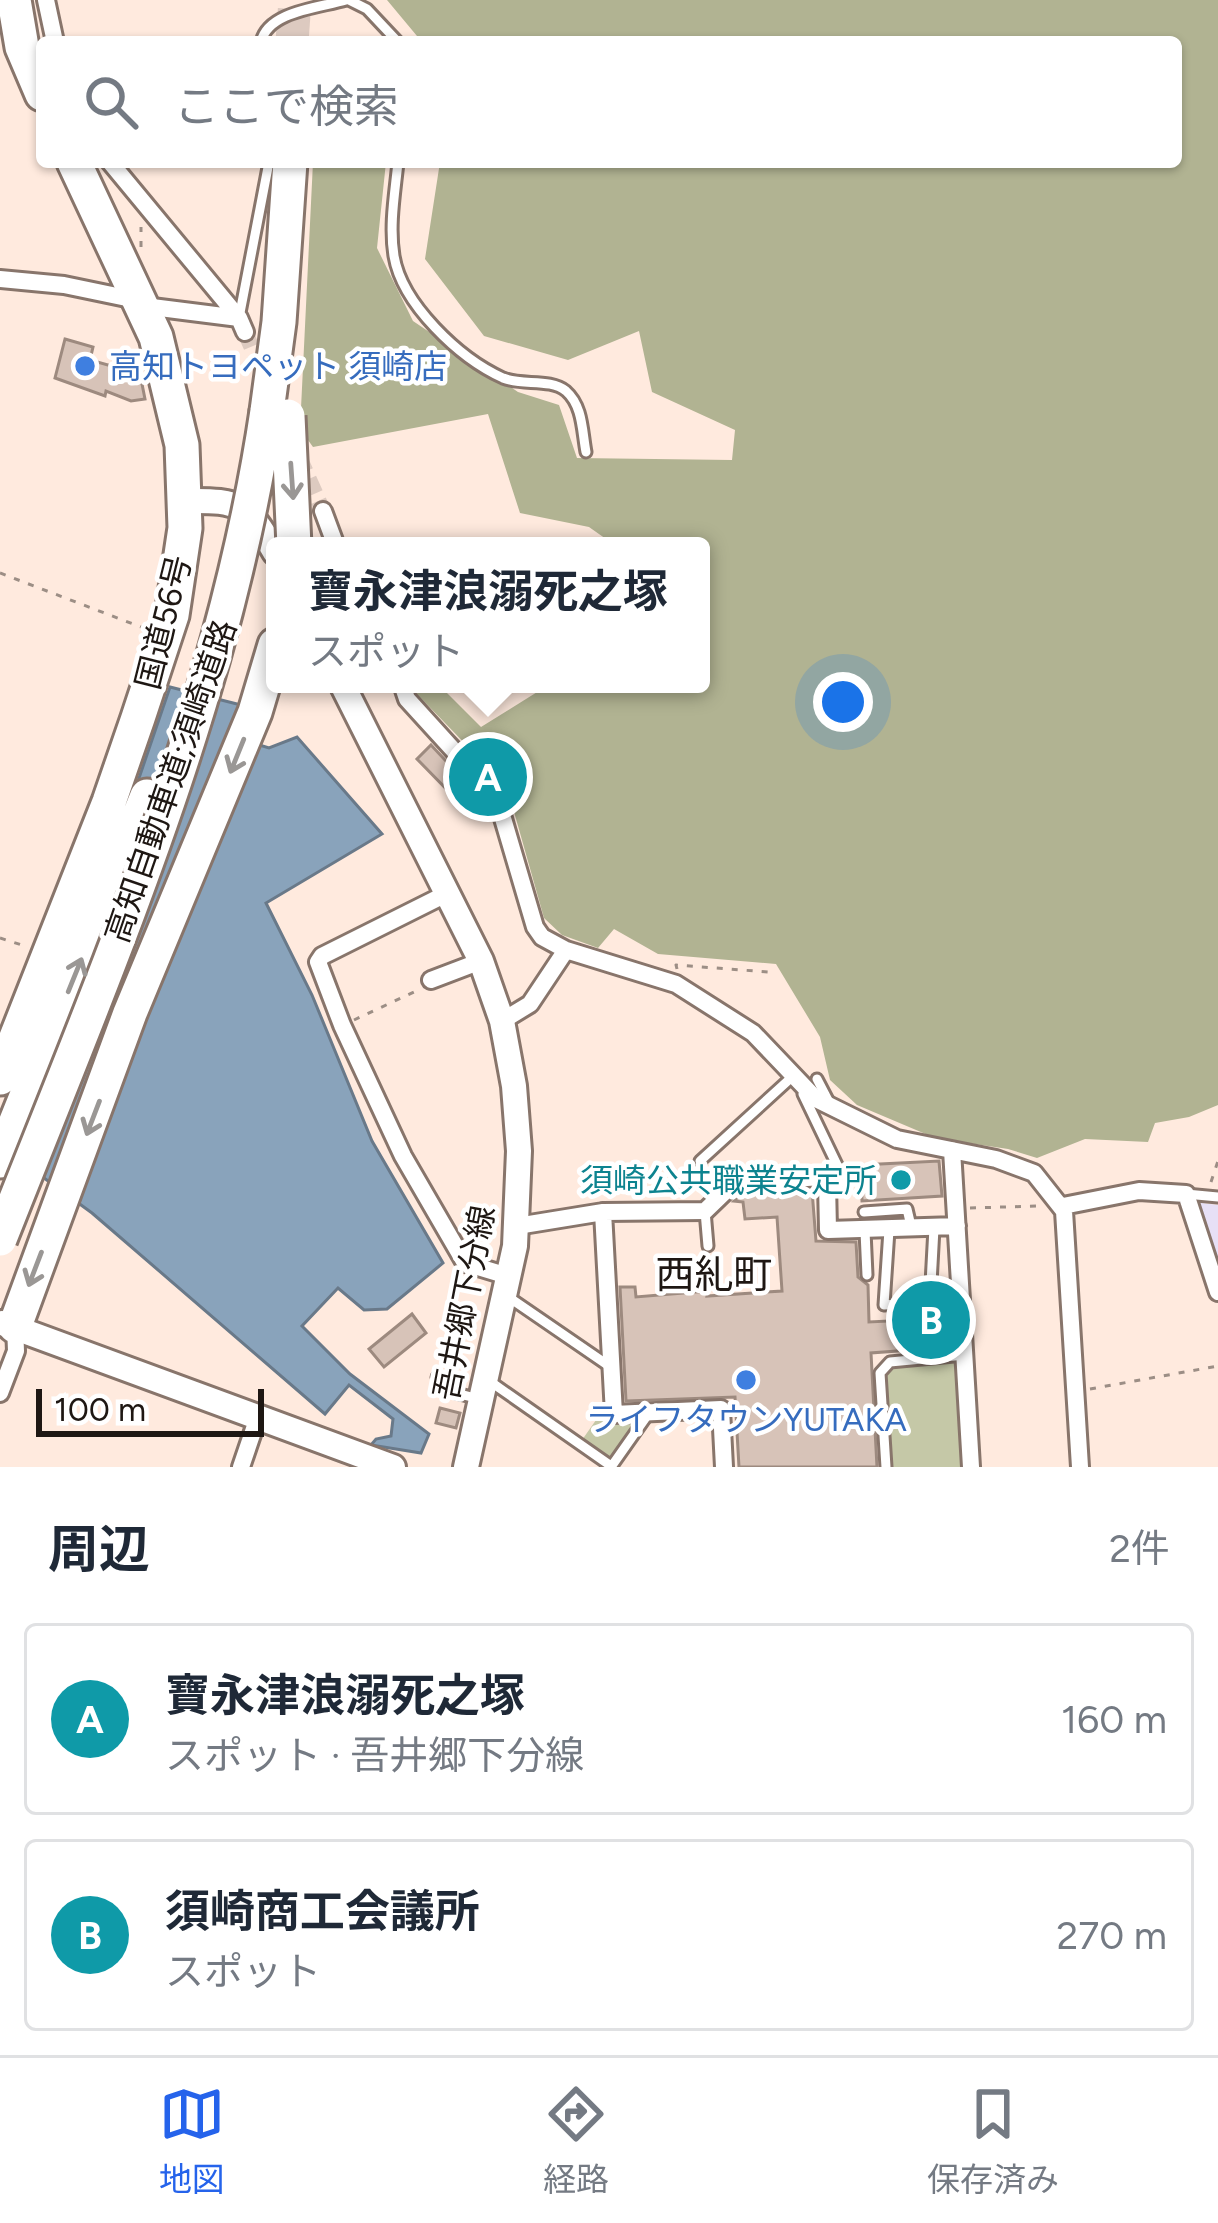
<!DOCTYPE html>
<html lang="ja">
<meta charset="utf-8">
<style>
:root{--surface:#fff;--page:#f2f2f3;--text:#1f2937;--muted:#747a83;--line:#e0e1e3;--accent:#2563eb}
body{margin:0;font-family:Figtree,"Noto Sans JP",sans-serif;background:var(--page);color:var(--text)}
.scale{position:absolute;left:36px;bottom:30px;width:228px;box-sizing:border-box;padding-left:12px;border:6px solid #1e1713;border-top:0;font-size:33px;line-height:42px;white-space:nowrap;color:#1e1713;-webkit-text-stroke:9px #fff;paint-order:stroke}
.you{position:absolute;left:843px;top:702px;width:42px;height:42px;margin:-30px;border:9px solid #fff;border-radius:50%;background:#1a73e8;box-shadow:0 0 0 18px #1a73e833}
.badge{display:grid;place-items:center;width:78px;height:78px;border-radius:50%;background:var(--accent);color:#fff;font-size:39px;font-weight:700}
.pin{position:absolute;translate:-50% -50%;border:6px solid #fff;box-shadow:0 3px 12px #0006}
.popup{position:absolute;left:266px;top:537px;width:444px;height:156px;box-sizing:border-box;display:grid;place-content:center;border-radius:12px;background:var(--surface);filter:drop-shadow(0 3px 9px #0005);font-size:39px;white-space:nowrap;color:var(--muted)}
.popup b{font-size:45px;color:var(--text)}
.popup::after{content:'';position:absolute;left:50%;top:100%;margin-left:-24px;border:24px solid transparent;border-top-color:var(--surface)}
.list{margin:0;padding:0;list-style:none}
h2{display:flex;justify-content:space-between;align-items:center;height:156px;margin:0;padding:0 48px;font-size:51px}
h2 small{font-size:39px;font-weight:400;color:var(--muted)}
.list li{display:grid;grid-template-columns:78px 1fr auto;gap:36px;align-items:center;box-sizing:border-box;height:192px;margin:0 24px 24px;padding:0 24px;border:3px solid var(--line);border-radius:12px}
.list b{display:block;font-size:45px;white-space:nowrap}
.list p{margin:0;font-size:39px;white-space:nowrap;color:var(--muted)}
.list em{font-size:39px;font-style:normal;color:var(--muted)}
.icon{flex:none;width:66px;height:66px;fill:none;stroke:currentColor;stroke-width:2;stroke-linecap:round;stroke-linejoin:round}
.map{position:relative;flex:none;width:1218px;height:1467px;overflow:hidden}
.search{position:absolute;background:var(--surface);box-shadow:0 3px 9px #0004;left:36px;right:36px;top:36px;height:132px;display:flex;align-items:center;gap:30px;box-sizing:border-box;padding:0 42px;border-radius:12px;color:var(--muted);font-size:45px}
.sheet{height:588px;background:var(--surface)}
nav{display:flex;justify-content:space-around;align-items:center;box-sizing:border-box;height:168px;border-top:3px solid var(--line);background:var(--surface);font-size:33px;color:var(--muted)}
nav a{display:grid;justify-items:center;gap:6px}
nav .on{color:var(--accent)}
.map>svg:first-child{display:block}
</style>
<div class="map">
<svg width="1218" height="1467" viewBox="0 0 1218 1467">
<rect width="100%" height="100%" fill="#ffeade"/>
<!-- education -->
<path fill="#e7e0f6" d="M1194,1202L1218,1205V1265Z"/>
<!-- green -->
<path fill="#c5c8a7" d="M955,1363L965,1467H890L884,1378L895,1367Z
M603,1410L606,1424L637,1420L609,1459L582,1440Z"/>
<!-- forest -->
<path fill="#b1b392" d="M387,0H1218V1105L1189,1117L1155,1123L1148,1142L1085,1139L1037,1158L1008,1149L935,1138L857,1105L830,1080L820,1037L776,964L658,954L614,929L598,948L562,935L544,918L507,787L413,690L420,684H438L481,727L550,684H701V546H616L589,527L520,513L488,414L313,447L300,429L313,162H386L377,248L413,321L518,392L559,405L577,458L732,460L735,430L652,392L639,331L568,360L484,336L425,259L440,162H1176V42H422Z"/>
<!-- water -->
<path fill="#89a3bb" stroke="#697989" stroke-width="3" d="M170,687L245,706L256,744L269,748L297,737L382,834L266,903L312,995L372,1141L443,1263L387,1309L364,1310L338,1288L302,1326L350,1374L429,1434L421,1453L371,1445L376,1439L391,1436L393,1419L349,1385L325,1414L92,1213L11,1154Z"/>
<!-- building -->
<path fill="#d7c3b8" stroke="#9d8a7f" stroke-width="3" d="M65,339L93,347L90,360L140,374L145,399L131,401L106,391L105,396L55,378Z
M431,745L474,791L461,804L417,759Z
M939,1161L942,1196L862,1201L861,1165Z
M812,1190L816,1241L856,1242L858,1277L868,1285L869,1322L949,1318L951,1347L871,1353L877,1467H739L735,1397L626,1401L620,1287H635L636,1297L708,1291L707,1296L782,1291L777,1217L745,1219L743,1202L734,1201L740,1195Z
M412,1314L426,1333L384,1367L369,1349Z
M440,1408L460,1413L456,1428L436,1423Z"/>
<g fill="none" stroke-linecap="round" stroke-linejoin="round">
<!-- street-tunnel -->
<path stroke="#ddcac0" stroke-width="16" stroke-dasharray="16 8" stroke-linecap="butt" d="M245,332L265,378
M299,457L323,511"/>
<!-- highway-tunnel -->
<path stroke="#ddcac0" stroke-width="33" stroke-dasharray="33 16" stroke-linecap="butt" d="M292,42L295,0"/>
<defs>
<path id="lane" d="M349,0L367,9L398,42
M261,42C268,11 319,8 346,0
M398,162C395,193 389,225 394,256C402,304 459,358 503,378C522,386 550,378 566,391C583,406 582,431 586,452
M239,318L269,162
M817,1079L830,1104
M803,1094L838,1167L834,1175L822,1177
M700,1161L792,1077
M1186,1194L1218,1197
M705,1211L708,1246
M864,1212L907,1209L911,1226
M889,1230L884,1305L960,1300
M865,1231L867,1275
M507,1296L612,1368
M930,1302L934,1228
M437,1377L456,1393L479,1399
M488,1380L611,1466
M611,1467L649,1413
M886,1467L880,1373L890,1362L965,1355"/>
<path id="street" d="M46,0L55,42
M110,162L239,318L245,332
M0,279L64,285L141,301
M144,306L239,318
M323,511L336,546
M402,684L407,699L497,798L535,927L542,937L566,950L676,984L753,1033L816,1099L897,1139L996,1159L1034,1173L1064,1211L1080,1467
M446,894L322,956L318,962L342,1025L403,1156L465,1263L508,1276
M431,980L481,961
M502,1021L530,1004L566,950
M952,1150L971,1467
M1063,1206L1139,1191L1186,1194L1218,1292
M603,1212L614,1414L721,1409L724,1467
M517,1226L603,1212L705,1211L734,1183L822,1177L827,1183L828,1230L957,1226
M0,1393L16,1351L15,1326
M241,1467L258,1417"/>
<path id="secondary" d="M186,501C242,500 247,505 275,552
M342,684L481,961L502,1021L514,1086L519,1151L515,1246L466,1467
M2,1323L393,1467"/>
<path id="highway" d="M14,0L22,47L42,94
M267,411L279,322L290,162
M0,1078L109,802L138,718L172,615L185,528L182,445L156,337L74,162
M0,1161L147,796
M15,1326L130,1013L255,712L275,645"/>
</defs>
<!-- lane casing -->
<use href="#lane" stroke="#88756b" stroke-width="15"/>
<!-- street casing -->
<use href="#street" stroke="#88756b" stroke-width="22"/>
<!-- secondary casing -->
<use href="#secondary" stroke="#88756b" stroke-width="30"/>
<!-- highway casing -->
<use href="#highway" stroke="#88756b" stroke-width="39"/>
<!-- path -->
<path stroke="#9c8e85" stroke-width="3" stroke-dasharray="6 9" stroke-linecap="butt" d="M141,247V227
M0,573L141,627
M0,938L25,946
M677,969L676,965L768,972
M354,1020L416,991
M690,1170L683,1177L702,1188
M1211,1182L1218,1161
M970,1208L1038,1206
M1090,1389L1218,1366"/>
<!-- lane -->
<use href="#lane" stroke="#fff" stroke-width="9"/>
<!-- street -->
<use href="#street" stroke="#fff" stroke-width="16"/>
<!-- secondary -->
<use href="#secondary" stroke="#fff" stroke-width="24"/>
<!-- highway -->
<use href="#highway" stroke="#fff" stroke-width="33"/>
<defs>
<path id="highway-bridge" d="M288,416L294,546
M0,1239C107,968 224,701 267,411"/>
</defs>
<!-- highway-bridge casing -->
<use href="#highway-bridge" stroke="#88756b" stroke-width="39" stroke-linecap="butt"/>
<!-- highway-bridge -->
<use href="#highway-bridge" stroke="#fff" stroke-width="33"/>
</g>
<!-- one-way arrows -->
<defs><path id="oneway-shaft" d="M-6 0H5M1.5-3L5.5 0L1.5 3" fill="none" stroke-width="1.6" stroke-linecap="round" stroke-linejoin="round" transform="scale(3)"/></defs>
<g stroke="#9a9795">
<use href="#oneway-shaft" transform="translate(292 481) rotate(86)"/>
<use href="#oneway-shaft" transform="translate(237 756) rotate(112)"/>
<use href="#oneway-shaft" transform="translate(75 975) rotate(-68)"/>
<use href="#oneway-shaft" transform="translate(93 1118) rotate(111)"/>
<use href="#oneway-shaft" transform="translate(35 1269) rotate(111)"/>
</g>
<!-- markers -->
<g fill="#3f7fe0" stroke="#fff" stroke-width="4.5">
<circle cx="85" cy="366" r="12"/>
<circle cx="746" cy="1380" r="12"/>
</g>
<circle fill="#0f9aa8" stroke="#fff" stroke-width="4.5" cx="901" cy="1180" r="12"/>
<g text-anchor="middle" stroke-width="9" stroke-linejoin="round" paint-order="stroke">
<!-- shop labels -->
<g font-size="33" fill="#366cbe" stroke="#fff" text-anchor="start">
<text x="109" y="378">高知トヨペット 須崎店</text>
<text x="746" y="1431" text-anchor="middle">ライフタウンYUTAKA</text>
</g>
<!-- street labels -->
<g font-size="33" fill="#1e1713" stroke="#fff">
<text transform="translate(163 622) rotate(-76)" y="12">国道56号</text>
<text transform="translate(170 781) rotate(-71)" y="12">高知自動車道;須崎道路</text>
<text transform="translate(464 1303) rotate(-79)" y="12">吾井郷下分線</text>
</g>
<!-- culture labels -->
<g font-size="33" fill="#0d838f" stroke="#fff" text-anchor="end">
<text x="877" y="1192">須崎公共職業安定所</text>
</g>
<!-- quarter labels -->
<g font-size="39" fill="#1e1713" stroke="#fff">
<text x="714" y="1288">西糺町</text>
</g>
</g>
</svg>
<div class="scale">100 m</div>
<div class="you"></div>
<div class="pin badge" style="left:488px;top:777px;background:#0f9aa8">A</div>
<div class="popup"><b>寶永津浪溺死之塚</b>スポット</div>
<div class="pin badge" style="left:931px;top:1320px;background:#0f9aa8">B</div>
<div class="search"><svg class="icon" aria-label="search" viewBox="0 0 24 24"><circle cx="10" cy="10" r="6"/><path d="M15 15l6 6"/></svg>ここで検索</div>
</div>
<section class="sheet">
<h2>周辺<small>2件</small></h2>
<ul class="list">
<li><span class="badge" style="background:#0f9aa8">A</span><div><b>寶永津浪溺死之塚</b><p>スポット · 吾井郷下分線</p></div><em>160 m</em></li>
<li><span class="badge" style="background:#0f9aa8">B</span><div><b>須崎商工会議所</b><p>スポット</p></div><em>270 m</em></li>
</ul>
</section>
<nav>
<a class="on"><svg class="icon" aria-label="map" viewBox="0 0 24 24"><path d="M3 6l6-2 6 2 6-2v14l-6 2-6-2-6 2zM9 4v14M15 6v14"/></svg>地図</a>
<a><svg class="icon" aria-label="directions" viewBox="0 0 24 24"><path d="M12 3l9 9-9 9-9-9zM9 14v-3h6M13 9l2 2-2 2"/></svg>経路</a>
<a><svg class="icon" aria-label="saved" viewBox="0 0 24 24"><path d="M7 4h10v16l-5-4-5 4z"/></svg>保存済み</a>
</nav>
